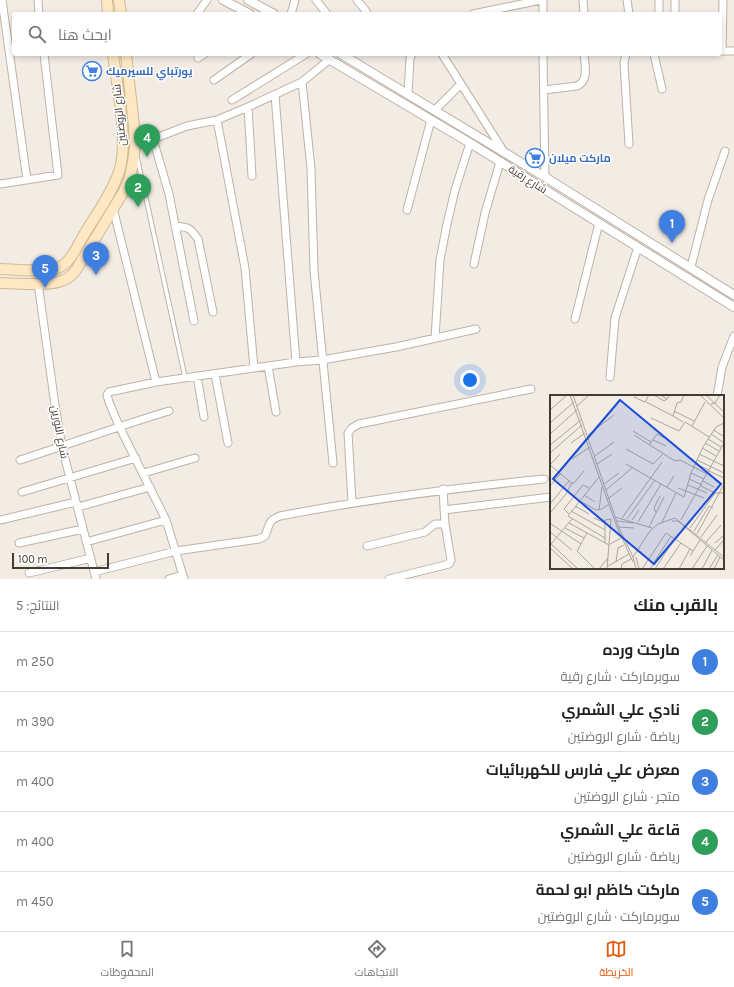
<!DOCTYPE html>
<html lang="ar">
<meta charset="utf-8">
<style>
:root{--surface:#fff;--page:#f6f6f6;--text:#202124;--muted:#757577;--line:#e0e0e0;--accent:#ea580c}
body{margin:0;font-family:Karla,Cairo,sans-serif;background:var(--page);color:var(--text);direction:rtl}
.scale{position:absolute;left:12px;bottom:10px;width:97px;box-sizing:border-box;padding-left:4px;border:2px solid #443c34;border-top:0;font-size:11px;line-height:14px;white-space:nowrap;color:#443c34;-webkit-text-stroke:3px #fff;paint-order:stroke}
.you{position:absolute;left:470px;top:380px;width:14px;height:14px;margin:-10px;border:3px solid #fff;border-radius:50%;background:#1a73e8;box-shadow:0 0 0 6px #1a73e833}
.badge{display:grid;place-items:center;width:26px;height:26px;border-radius:50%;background:var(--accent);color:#fff;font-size:13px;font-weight:700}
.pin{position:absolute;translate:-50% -33px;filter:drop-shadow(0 1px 2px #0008)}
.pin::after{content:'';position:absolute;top:21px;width:14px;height:12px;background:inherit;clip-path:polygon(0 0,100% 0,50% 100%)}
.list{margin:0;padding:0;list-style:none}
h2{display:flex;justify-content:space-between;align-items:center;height:52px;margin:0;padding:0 16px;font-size:17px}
h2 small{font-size:13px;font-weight:400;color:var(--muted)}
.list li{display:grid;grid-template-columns:26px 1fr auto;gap:12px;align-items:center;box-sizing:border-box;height:60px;padding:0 16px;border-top:1px solid var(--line)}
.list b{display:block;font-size:15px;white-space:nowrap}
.list p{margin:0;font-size:13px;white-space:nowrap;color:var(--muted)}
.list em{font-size:13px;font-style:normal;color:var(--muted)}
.icon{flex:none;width:22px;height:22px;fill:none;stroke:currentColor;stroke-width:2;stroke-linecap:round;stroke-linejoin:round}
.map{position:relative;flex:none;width:734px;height:579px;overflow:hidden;direction:ltr}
.search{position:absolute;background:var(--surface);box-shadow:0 2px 6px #0003;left:12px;right:12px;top:12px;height:44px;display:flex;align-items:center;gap:10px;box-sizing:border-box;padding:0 14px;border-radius:4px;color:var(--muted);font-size:15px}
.sheet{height:352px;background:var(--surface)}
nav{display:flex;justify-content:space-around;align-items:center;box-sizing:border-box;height:56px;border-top:1px solid var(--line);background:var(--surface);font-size:11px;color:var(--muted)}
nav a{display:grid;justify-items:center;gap:2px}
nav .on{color:var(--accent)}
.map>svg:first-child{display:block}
</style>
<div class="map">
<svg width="734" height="579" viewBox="0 0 734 579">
<rect width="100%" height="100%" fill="#f2ece4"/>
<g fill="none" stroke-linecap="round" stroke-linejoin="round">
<defs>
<path id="service" d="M137,157L185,377"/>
<path id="minor" d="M2,0L27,180
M38,0L39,14
M316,0L327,14
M357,0L366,11V14
M543,0V14
M583,0L584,14
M627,0L629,14
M659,0V14
M675,0V14
M197,14L207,0
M291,14L295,0
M473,14L541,0
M720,51H734
M722,51L723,0
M442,54L504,152
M543,54L545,177
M626,54L624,63L629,144
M654,54L662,89
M198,58L204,54
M214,80L251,54
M302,82L311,168L314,271L333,463
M544,90L577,86C589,81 585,65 584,54
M408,94L410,58L412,54
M275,95L296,362
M232,100L306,54
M248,107L252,176
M435,110L461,84
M217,120L245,268L254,368
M153,139L169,194L194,321
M135,146L187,126L217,120L248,107L302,82L330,59
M0,184L58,175L44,54
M113,208L156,382
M407,210L431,120
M175,226C189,227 190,228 198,239L213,312
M474,264L485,213L500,162
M691,267L708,200L725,151
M38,283L55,405L62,447L96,579
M575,319L599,223
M435,338L440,260L447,224L455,190L470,143
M268,366L276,412
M215,374L228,443
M197,376L204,417
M610,377L615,318L638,247
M717,396L722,367L734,336
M20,460C70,444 119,426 169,411
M144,473L195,458
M22,492L136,458
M352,502L348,433L352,428L359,424L531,389
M78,507L150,487
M444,510L551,497
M0,520L76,502
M86,542L166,520
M19,543L83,529
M367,546L425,532L435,524H445
M94,572L176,551L259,539L265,536C270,525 267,521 280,516C368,499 456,488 544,479
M29,573L91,558
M169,579L183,575
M184,579L166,520L119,426L109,402L107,395L109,392L156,382L296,362L322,360L396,347L476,329
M389,579L449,564L451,560L445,524L443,489"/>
<path id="tertiary" d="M223,0L250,14
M248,0L274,14
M320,54L470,143L734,307
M341,54L545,177L734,295"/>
<path id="secondary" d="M107,0L108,14
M119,0L121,14
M0,269C15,269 44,273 58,268C71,263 78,244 85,233C97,213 112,193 119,172C129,141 117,87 113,54
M0,283C17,283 49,287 64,280C69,278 73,274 76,270L124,191L130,177L133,162L135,146L134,126L126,54"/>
</defs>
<!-- service casing -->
<use href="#service" stroke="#bdb3a7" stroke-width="5.5"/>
<!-- minor casing -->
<use href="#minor" stroke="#bdb3a7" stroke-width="9"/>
<!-- tertiary casing -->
<use href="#tertiary" stroke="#bdb3a7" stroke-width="10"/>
<!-- secondary casing -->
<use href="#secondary" stroke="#d1ba95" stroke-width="12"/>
<!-- service -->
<use href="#service" stroke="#fff" stroke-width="3.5"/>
<!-- minor -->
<use href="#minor" stroke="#fff" stroke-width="7"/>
<!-- tertiary -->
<use href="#tertiary" stroke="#fff" stroke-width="8"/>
<!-- secondary -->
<use href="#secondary" stroke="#fde8c3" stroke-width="10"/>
</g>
<!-- icons -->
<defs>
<symbol id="supermarket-ring" viewBox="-11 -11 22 22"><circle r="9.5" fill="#fff" stroke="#3f7fe0" stroke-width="1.5"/><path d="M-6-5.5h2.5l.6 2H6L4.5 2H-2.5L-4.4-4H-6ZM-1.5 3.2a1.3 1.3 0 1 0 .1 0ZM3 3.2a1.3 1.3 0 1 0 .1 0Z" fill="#3f7fe0"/></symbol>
</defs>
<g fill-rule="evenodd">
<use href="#supermarket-ring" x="81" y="60" width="22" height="22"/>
<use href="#supermarket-ring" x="524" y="147" width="22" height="22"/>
</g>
<g text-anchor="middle" stroke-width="3" stroke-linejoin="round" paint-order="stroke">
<!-- shop labels -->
<g font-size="11" font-weight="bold" fill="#366cbe" stroke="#fff" text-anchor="start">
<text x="106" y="75">يورتباي للسيرميك</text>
<text x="549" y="162">ماركت ميلان</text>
</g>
<!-- street labels -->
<g font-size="11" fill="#443c34" stroke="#fff">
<text transform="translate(119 115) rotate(-95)" y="4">شارع الروضتين</text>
<text transform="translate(528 179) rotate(32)" y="4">شارع رقية</text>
<text transform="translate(60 432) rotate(79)" y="4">شارع النورين</text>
</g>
</g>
<!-- overview -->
<g transform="translate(550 395)">
<rect width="174" height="174" fill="#f2ece4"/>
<path fill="none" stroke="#aca69e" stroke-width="1" d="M20,0L67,132L83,167M23,0L69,133L83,162M104,0L114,6L117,4M110,0L117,4L120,0M150,0L174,23M156,0L174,17M84,2L95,7L99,0M96,7L123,21M161,9L165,8L170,0M27,11L39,0M0,15L17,0M124,16L144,26M101,23L129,36L135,27L159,42M133,27L123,21L127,8L131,7L134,0M0,28L24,7M142,31L155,7M164,35L174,42M83,36L101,47M0,39L27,15M161,39L174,48M38,40L64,20M84,40L125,66L130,65L157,79M158,44L171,52M103,45L116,51M21,48L35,38M155,48L169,56M0,50L31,25M99,50L107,39L120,46M152,53L166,61M76,54L103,69L113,59M0,58L32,30M149,59L174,71M45,61L64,47M22,64L40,52M147,65L174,78M47,69L62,59M76,69L134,102L141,78L153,52L166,32L174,28M145,69L159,75M0,70L23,89L34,76M0,70L10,59M159,76L174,83M141,78L154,84M49,82L18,121L55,143M139,84L152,90M153,86L164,92M54,89L69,78M138,90L157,98M0,91L11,78M151,91L165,98H174M117,92L124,81M128,93L154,103M56,95L83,72M34,100L45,107M23,102L46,115L52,114L59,109M59,103L72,93M0,109L19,86M25,111L39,119M49,115L52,92M21,116L55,135M106,117L104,113L110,101M0,118L16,99L22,87M19,119L14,114L33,90L39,93M65,122L102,133M44,123L55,128M72,123L112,67M77,124L105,85M82,125L89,115M131,125L174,48M67,126L84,128M122,126H128L174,165M88,127L111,89M112,127L126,98M19,128L59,150M1,129L31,149M69,132L84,133M99,132L114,102M15,133L34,143M140,133L165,98M144,136L159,111L163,113M0,137L22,155M37,138L27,156L45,174M147,139L174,89M151,142L167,120M156,147L171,130M0,148L28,174M55,148V125L61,124M165,148L174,140M1,149L22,124M60,149L71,143M0,153L23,174M165,155L174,145M140,161L150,145M86,162L89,174M66,167L68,153L74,150M58,171L79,159M49,174L58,163M57,174L61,124M71,174L72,169L81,164M86,174L83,162L100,136L108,129L125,123L174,162M92,174L116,138L143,156M100,174L121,141M105,174L125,143M113,174L131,148M129,174L140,154M142,174L157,151M152,174L162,155M159,174L168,160M164,174L170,162"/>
<path fill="#1d4ed8" fill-opacity="0.15" stroke="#1d4ed8" stroke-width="2" d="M70,5L171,89L104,169L3,84Z"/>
<rect width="174" height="174" fill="none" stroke="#443c34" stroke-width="2"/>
</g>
</svg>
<div class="scale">100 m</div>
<div class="you"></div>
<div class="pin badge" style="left:672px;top:243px;background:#3f7fe0">1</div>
<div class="pin badge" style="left:138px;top:207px;background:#2e9e5b">2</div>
<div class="pin badge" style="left:96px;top:275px;background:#3f7fe0">3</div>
<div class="pin badge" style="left:147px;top:157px;background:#2e9e5b">4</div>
<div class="pin badge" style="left:45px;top:288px;background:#3f7fe0">5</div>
<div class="search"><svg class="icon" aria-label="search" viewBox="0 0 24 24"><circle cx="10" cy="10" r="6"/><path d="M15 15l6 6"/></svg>ابحث هنا</div>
</div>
<section class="sheet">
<h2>بالقرب منك<small>النتائج: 5</small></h2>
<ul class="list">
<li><span class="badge" style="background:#3f7fe0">1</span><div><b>ماركت ورده</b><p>سوبرماركت · شارع رقية</p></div><em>250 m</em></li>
<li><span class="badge" style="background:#2e9e5b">2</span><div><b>نادي علي الشمري</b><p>رياضة · شارع الروضتين</p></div><em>390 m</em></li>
<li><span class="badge" style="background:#3f7fe0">3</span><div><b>معرض علي فارس للكهربائيات</b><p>متجر · شارع الروضتين</p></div><em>400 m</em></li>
<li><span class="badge" style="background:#2e9e5b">4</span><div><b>قاعة علي الشمري</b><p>رياضة · شارع الروضتين</p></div><em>400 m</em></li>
<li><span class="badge" style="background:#3f7fe0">5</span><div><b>ماركت كاظم ابو لحمة</b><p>سوبرماركت · شارع الروضتين</p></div><em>450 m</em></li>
</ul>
</section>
<nav>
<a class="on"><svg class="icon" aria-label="map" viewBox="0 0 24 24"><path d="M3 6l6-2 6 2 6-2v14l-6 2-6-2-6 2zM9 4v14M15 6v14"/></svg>الخريطة</a>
<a><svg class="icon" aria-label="directions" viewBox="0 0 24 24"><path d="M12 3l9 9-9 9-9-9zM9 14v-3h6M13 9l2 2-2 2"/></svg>الاتجاهات</a>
<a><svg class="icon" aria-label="saved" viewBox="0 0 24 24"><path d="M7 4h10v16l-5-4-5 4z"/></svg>المحفوظات</a>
</nav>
